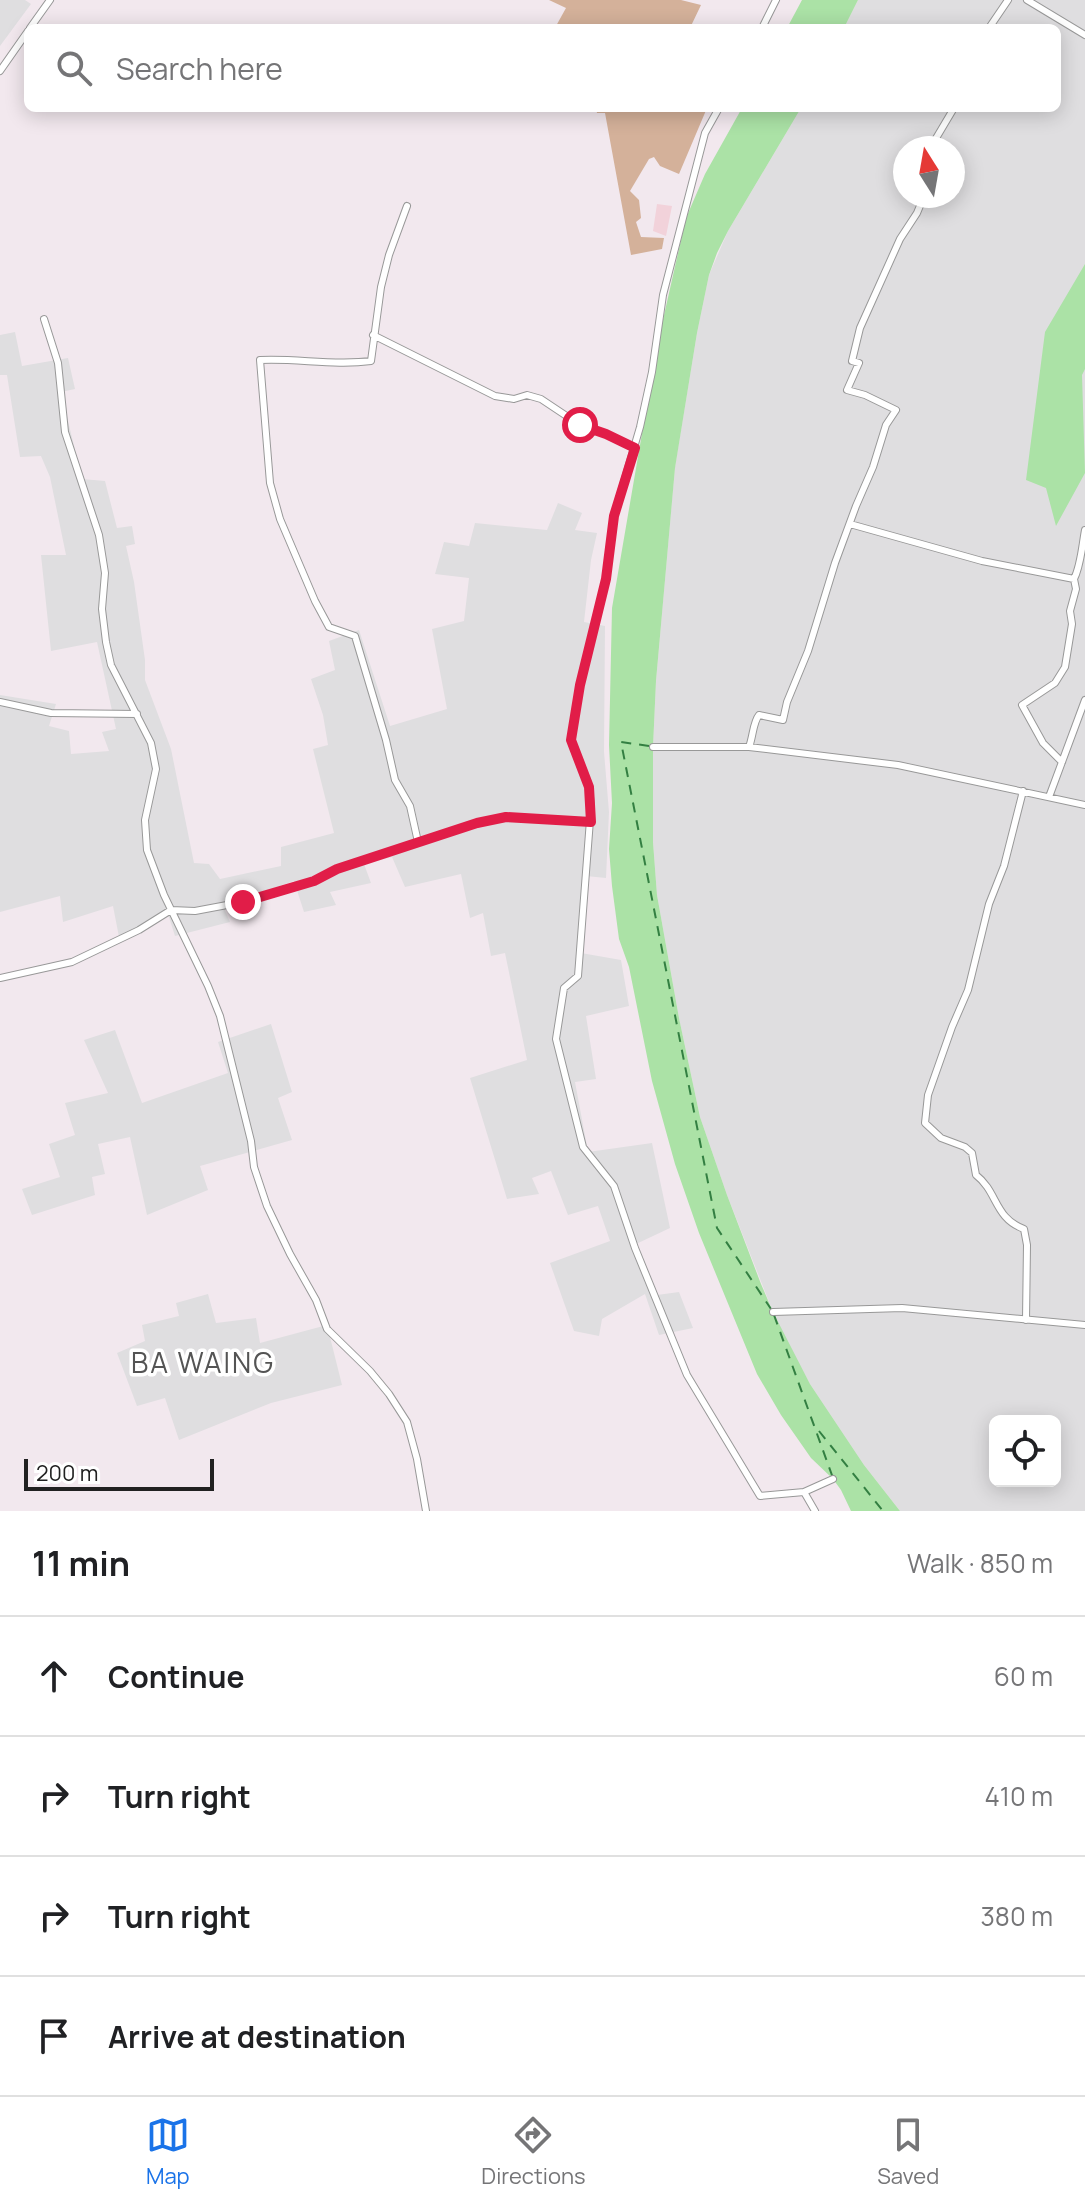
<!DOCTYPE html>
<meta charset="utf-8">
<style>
:root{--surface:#fff;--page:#f6f6f6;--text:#202124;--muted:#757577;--line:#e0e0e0;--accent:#1a73e8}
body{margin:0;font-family:Manrope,sans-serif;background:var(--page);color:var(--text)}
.controls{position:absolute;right:24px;bottom:24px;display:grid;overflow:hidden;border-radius:12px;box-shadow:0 4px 20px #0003}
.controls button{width:72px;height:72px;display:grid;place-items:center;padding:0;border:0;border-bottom:2px solid var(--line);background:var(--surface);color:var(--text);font:40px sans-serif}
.compass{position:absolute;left:893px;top:136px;width:72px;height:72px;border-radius:50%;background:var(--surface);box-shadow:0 4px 20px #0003;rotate:349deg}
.scale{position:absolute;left:24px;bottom:20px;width:190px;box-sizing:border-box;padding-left:8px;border:4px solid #212121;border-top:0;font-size:22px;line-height:28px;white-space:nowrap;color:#212121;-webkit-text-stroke:6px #fff;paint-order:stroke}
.stop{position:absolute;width:24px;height:24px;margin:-18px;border:6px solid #e11d48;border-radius:50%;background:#fff}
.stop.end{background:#e11d48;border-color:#fff;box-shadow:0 2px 8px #0008}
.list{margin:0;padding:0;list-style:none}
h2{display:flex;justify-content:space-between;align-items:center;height:104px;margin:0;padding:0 32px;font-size:34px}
h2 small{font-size:26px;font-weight:400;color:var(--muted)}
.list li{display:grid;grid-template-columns:52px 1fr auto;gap:24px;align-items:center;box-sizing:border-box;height:120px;padding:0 32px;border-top:2px solid var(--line)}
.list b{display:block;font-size:30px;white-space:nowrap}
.list em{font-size:26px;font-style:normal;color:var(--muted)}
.icon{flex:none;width:44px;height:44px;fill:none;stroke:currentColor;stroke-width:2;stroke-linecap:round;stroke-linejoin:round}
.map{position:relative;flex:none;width:1085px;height:1511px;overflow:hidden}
.search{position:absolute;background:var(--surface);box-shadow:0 4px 20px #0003;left:24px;right:24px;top:24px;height:88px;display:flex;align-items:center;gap:20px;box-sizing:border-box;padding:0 28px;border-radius:12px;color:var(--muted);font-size:30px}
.sheet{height:584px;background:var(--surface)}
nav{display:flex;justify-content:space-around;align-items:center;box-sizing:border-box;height:112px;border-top:2px solid var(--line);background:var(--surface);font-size:22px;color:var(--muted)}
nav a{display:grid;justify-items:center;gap:4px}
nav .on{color:var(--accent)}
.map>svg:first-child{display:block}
</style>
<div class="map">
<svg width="1085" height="1511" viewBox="0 0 1085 1511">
<rect width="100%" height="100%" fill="#f2e8ee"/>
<!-- residential -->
<path fill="#dfdee0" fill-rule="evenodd" d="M0,0H25L31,4L0,46Z
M858,0H1085V1511H900L864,1465L810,1384L788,1344L773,1312L727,1195L700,1117L679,1018L657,895L653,842V747L656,681L675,467L697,333L709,275L728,231L801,108H1057V28H844ZM905,148H953V196H905ZM995,1421H1055V1481H995Z
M15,332L22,366L68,358L75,389L61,392L82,479L105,481L117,528L132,526L135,544L126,546L134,582L145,660V680L171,749L194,863L209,864L220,879L281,866V847L334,833L313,749L328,745L323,715L311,679L335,670L329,641L359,630L390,726L447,709L432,629L464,621L469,578L435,574L444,542L469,546L475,523L547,530L558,503L582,513L575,530L597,533L591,560L584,622L605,626L604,752L609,812L606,878L586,876L581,953L621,960L629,1006L586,1016L596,1079L575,1082L588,1152L652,1143L670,1228L636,1244L657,1295L679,1292L693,1328L659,1335L645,1294L602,1319L599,1336L574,1331L550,1263L610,1241L598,1206L568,1215L551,1171L532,1178L539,1194L507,1199L470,1078L527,1060L505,953L491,956L483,913L470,918L461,874L405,887L392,857L364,864L371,883L330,892L336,905L304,912L294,881L223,906L230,922L175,936L167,911L119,937L113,906L63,922L60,896L0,912V695L56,704L49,726L69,731L71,754L109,751L102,732L116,729L97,642L51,651L41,555H66L50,477L41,456L20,457L7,375H0V335Z
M271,1024L292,1092L278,1098L292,1140L200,1166L208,1190L147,1215L130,1137L98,1144L105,1174L92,1177L95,1195L32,1215L22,1189L60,1177L49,1144L75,1135L65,1103L108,1093L84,1040L115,1030L142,1103L228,1073L218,1042Z
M208,1294L216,1323L256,1318L260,1343L327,1325L342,1385L271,1403L179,1440L165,1398L137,1406L117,1353L145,1341L142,1325L179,1316L176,1303Z"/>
<!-- farmland -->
<path fill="#f2d2da" d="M657,204L672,206L666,236L653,231Z"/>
<!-- forest -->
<path fill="#d4b19a" d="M549,0H681L701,5L690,28H558L556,26L566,8Z
M596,108H707L679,174L660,166L654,157L649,159L630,191L639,200L641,218L636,222L641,237L664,238L662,249L631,255L605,113H597Z"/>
<!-- water -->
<path fill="#abe2a6" d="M802,0H858L844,28H787Z
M742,108H801L728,231L717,253L709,275L697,333L675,468L656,681L653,747V842L657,895L679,1018L700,1117L727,1195L761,1284L773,1312L810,1384L864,1465L900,1511H851L841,1490L833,1479L811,1458L781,1415L757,1374L699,1233L675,1164L652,1081L629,967L619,939L612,886L609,849L612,803L609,745L612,608L657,346L686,218L705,174Z
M1085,264V369L1082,375L1085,473L1056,526L1046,488L1026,480L1045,332Z"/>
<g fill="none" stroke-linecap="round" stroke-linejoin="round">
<!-- ferry -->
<path stroke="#337f42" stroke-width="2" stroke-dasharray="10 8" stroke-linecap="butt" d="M649,746L621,742L717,1228L771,1309
M774,1315L833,1478
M819,1431L883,1511"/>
<defs>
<path id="minor" d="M1027,0L1085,35
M30,28L50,0
M762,28L776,0
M989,28L1008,0
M0,71L28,31
M719,108L705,133L663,295L652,372L640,427L614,516L606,579L580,685L571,740L589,787L591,807L578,976L564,988L556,1039L583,1147L614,1186L635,1248L687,1375L760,1496L804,1492L815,1511
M937,148L932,145L954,108
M407,206L389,255L381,287L371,361C334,366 297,358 260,360L270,483L280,519L315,601L329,627L355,636L386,740L395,780L410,806L418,842
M44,319L58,363L65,432L99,535L105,573L102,609L106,642L111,665L151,743L156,769L145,820L147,850L164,895L208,986L220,1016L251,1141L254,1167L267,1206L290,1254L316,1300L327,1329L370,1371L389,1394L407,1422L417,1459L426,1511
M373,335L495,396L514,399L527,395L541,399L580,425L606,434L635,448
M850,524L982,561L1074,579C1081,565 1082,546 1085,530
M0,702L51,713L137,714
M653,747H749L898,765L1085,805
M749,747C753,737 753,722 759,715L783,720L787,702L808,651L835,563L856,506L873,467L886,425L896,410L865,395L847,390L859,363L852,361L860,328L900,239L917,213L924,196
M1062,762L1043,743L1022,705L1055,683L1065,667L1072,624L1070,611L1076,589L1074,579
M1023,791L1004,866L989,904L968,990L952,1027L928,1095L925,1123L941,1138L965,1147L972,1153L976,1175C998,1192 994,1218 1024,1229L1027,1245L1026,1320
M1049,797L1085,700
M0,978L72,962L139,930L171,910L195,911L243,902L314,881L337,869L477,823L506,817L591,822
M773,1312L902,1308L1085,1325
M804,1492L833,1479"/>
</defs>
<!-- minor casing -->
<use href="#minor" stroke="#989898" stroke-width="8"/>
<!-- minor -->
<use href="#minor" stroke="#fff" stroke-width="6"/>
</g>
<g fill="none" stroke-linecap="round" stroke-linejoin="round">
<!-- route -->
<path stroke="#e11d48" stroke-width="10" d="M243,902L314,881L337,869L477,823L506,817L591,822L589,787L571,740L580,685L606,579L614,516L635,448L606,434L580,425"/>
</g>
<g text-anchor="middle" stroke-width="7" stroke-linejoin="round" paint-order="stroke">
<!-- quarter labels -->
<g font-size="28" letter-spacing="2" fill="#545454" stroke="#fff">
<text x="203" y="1373">BA WAING</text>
</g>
</g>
</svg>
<div class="controls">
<button><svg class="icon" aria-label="locate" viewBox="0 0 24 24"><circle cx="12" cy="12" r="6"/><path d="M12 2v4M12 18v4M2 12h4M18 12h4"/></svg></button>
</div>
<svg class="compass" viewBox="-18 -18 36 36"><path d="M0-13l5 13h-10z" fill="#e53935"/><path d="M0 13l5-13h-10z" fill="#757577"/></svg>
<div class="scale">200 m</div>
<div class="stop" style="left:580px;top:425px"></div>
<div class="stop end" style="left:243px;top:902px"></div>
<div class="search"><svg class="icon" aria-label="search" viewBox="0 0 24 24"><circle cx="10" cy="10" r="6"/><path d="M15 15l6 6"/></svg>Search here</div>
</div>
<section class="sheet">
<h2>11 min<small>Walk · 850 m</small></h2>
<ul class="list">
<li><svg class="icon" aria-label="ahead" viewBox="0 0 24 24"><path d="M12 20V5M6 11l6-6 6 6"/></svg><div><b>Continue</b></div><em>60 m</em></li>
<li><svg class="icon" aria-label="right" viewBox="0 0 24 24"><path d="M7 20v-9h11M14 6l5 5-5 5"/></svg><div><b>Turn right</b></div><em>410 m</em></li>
<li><svg class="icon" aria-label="right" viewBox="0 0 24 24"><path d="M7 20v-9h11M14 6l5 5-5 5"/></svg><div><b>Turn right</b></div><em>380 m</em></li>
<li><svg class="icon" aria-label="arrive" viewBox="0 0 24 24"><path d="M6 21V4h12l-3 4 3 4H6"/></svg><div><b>Arrive at destination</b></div></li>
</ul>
</section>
<nav>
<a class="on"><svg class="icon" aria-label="map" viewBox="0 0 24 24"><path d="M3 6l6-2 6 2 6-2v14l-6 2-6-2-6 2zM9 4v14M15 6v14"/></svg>Map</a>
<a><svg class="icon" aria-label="directions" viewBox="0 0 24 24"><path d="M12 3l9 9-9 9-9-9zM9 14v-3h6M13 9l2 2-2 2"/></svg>Directions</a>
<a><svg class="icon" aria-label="saved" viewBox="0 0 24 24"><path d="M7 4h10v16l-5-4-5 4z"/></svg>Saved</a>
</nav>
